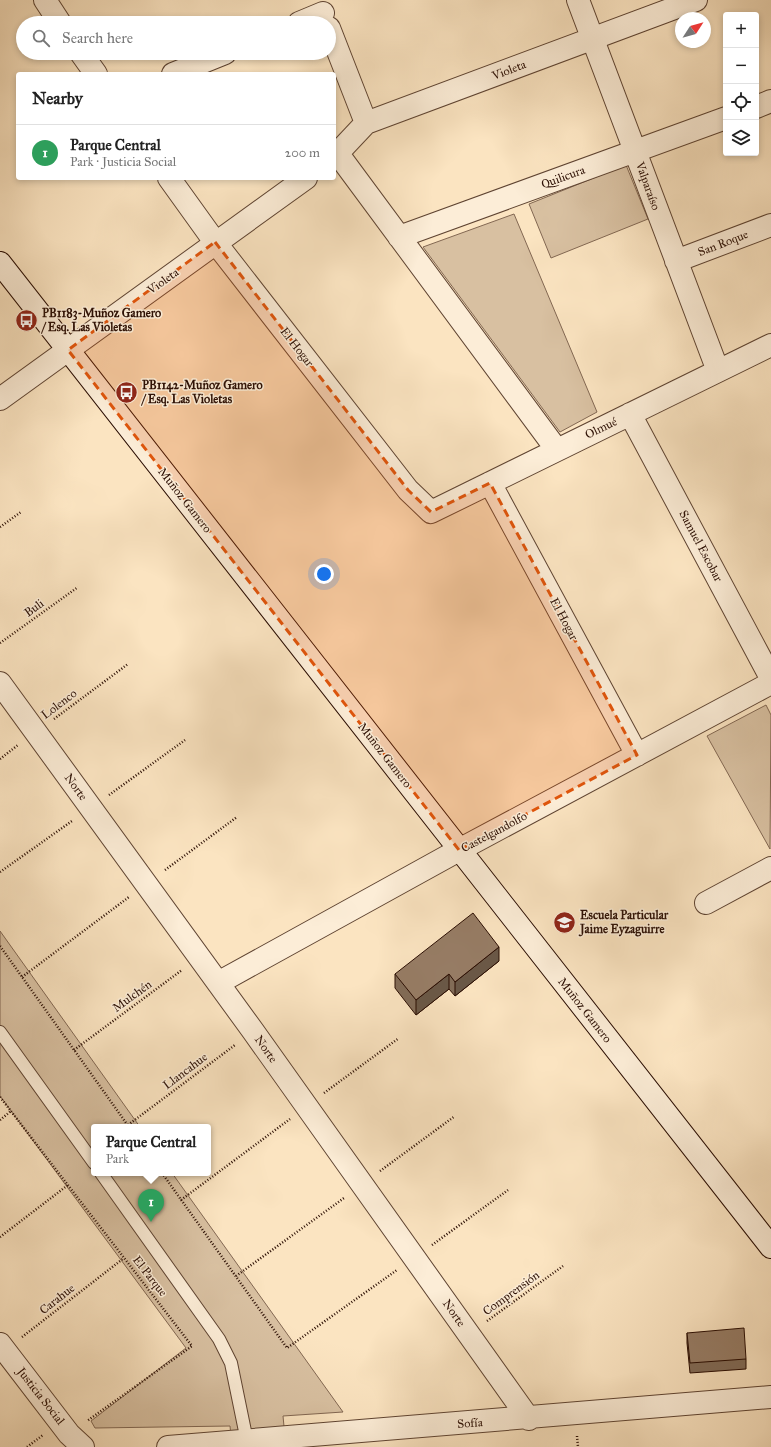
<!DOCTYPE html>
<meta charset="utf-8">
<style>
:root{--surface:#fff;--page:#f2f2f2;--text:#222;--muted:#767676;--line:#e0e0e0;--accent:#db2777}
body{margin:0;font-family:"IM FELL Great Primer",serif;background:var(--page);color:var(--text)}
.controls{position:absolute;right:12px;top:12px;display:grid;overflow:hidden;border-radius:4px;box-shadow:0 2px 6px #0003}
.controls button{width:36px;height:36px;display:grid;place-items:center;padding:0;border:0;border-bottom:1px solid var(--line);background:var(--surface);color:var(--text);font:20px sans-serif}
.compass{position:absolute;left:675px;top:12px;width:36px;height:36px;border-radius:50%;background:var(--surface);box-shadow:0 2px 6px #0003;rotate:54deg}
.you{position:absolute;left:324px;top:574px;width:14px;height:14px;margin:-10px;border:3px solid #fff;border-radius:50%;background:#1a73e8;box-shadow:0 0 0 6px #1a73e833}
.badge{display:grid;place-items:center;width:26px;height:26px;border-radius:50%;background:var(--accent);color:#fff;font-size:13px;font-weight:700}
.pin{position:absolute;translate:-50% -33px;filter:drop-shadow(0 1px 2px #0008)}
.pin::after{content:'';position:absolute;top:21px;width:14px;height:12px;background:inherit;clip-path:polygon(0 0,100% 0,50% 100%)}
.popup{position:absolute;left:91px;top:1124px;width:120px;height:52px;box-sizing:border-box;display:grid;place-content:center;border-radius:4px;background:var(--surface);filter:drop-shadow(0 1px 3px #0005);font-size:13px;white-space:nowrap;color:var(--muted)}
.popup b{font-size:15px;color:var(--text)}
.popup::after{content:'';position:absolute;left:50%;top:100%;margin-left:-8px;border:8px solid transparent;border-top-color:var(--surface)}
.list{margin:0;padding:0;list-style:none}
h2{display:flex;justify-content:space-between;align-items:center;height:52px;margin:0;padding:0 16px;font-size:17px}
h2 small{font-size:13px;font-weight:400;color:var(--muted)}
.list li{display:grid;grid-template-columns:26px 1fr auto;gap:12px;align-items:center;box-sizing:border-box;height:56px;padding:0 16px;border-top:1px solid var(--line)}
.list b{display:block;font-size:15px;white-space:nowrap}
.list p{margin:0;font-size:13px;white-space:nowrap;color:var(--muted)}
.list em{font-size:13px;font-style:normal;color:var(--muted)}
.icon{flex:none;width:22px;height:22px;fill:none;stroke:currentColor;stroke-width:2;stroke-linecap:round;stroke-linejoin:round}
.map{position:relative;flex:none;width:771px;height:1447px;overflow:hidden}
.search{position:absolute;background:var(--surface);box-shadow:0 2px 6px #0003;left:16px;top:16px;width:320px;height:44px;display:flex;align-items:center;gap:10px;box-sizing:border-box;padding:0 14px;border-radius:22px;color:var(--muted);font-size:15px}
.panel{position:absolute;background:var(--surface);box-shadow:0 2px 6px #0003;left:16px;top:72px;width:320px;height:108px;border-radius:4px}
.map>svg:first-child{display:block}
</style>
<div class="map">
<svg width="771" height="1447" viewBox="0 0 771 1447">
<rect width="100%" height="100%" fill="#fbe4c1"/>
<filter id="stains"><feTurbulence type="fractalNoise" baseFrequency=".005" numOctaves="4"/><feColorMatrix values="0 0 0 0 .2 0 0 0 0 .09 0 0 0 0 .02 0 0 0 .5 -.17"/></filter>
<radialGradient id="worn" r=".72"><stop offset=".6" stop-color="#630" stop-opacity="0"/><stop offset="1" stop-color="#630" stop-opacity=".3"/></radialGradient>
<!-- green -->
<path fill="#d8c0a1" stroke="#826752" d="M626,165L648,219L551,258L529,204Z
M514,214L597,412L560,432L423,247Z
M766,705L771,715L770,849L707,736Z
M0,931L140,1127H94V1173H172L343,1412L283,1416L286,1447H232L230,1426L95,1428L91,1421L186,1348L0,1096Z"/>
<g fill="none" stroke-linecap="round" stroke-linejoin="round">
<defs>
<path id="lane" d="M0,1032L94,1163
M101,1173L219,1339L231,1363L247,1441"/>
<path id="street" d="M45,0L60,23
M578,0L718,371
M299,23L323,13
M329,28L366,123
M81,53L96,74
M173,74L225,53
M756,107L771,101
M338,154L557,450
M334,157L366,123L696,0
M169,178L215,242L408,490L431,512L771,345
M399,237L726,118
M676,261L771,225
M0,399L306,178
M630,414L771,678
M490,483L637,755
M0,683L253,1031L529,1419
M706,903L771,868
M218,983L459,850L771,683
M0,1344L69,1434L83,1447
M168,1447L771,1397"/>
<path id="secondary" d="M0,263L771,1247"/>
</defs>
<!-- lane casing -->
<use href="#lane" stroke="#5f4432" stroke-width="14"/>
<!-- street casing -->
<use href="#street" stroke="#5f4432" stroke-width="24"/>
<!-- secondary casing -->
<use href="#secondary" stroke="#2b0e03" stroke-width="24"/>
<!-- path -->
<path stroke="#2b0e03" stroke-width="2.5" stroke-dasharray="1 2" stroke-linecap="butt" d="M0,527L21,512
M0,643L78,587
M54,719L128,664
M0,759L18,745
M109,795L185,740
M165,870L237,817
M0,872L72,821
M0,946L129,1127
M22,977L129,897
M74,1050L182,970
M324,1093L399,1038
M0,1097L192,1346L87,1421
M0,1120L11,1111
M128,1125L235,1045
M380,1171L455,1116
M162,1173L287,1348L397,1270
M181,1200L290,1119
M0,1237L68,1185
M432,1245L508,1190
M236,1276L344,1198
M487,1321L563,1266
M22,1337L124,1258
M577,1436L578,1447
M27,1447L43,1435"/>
<!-- lane -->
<use href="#lane" stroke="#fcedd7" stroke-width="12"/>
<!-- street -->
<use href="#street" stroke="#fcedd7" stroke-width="22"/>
<!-- secondary -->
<use href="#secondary" stroke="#fcedd7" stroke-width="22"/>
</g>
<!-- wall -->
<path fill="#826c58" stroke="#2b0e03" d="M499,961L455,996L449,989L416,1015L395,988V974Z
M687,1333L746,1359V1369L690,1373L687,1343Z"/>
<!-- shaded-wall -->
<path fill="#6a5847" stroke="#2b0e03" d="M499,947V961L455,996V982Z
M449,974V989L416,1015V1000Z"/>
<!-- building -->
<path fill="#977d66" stroke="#2b0e03" d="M473,913L499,947L455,982L449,974L416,1000L395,974Z
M744,1328L746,1359L690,1363L687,1333Z"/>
<!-- marked area -->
<path fill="#df550c" fill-opacity="0.2" stroke="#df550c" stroke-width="3" stroke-dasharray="8 5" stroke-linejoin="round" d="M215,242L408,490L431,512L490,483L637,755L459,850L68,350Z"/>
<!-- icons -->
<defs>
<symbol id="bus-disc" viewBox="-11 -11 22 22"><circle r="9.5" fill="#8f2418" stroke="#fcedd7"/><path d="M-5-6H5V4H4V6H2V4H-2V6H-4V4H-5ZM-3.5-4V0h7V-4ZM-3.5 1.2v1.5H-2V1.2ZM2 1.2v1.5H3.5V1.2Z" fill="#fff"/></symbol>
<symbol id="school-disc" viewBox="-11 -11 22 22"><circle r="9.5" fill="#8f2418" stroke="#fcedd7"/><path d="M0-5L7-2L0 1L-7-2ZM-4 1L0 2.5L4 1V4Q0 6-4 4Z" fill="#fff"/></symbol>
</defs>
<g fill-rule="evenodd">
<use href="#bus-disc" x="14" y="308" width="25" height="25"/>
<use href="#bus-disc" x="114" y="380" width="25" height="25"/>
<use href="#school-disc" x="552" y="910" width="25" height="25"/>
</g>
<g text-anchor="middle" stroke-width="3" stroke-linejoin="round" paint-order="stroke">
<!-- street labels -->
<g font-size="12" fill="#2b0e03" stroke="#fcedd7">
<text transform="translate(509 70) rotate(-21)" y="4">Violeta</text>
<text transform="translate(563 177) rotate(-20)" y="4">Quilicura</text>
<text transform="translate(648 186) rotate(70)" y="4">Valparaíso</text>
<text transform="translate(723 243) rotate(-21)" y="4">San Roque</text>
<text transform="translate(163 281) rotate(-36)" y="4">Violeta</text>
<text transform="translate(297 347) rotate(52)" y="4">El Hogar</text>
<text transform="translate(601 428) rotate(-26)" y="4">Olmué</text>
<text transform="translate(185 500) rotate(52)" y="4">Muñoz Gamero</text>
<text transform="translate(701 546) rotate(62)" y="4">Samuel Escobar</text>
<text transform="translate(34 608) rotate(-36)" y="4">Buli</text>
<text transform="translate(564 619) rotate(62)" y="4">El Hogar</text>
<text transform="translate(59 704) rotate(-37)" y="4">Lolenco</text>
<text transform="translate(385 755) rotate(52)" y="4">Muñoz Gamero</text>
<text transform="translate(76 787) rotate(54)" y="4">Norte</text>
<text transform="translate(494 832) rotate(-28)" y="4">Castelgandolfo</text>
<text transform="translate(132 996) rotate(-36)" y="4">Mulchén</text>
<text transform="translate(585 1010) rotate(52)" y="4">Muñoz Gamero</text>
<text transform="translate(266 1049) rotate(55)" y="4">Norte</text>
<text transform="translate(185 1071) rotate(-37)" y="4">Llancahue</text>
<text transform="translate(150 1276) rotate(52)" y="4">El Parque</text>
<text transform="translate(511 1293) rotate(-36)" y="4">Comprensión</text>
<text transform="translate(57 1299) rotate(-38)" y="4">Carahue</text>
<text transform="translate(454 1313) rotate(55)" y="4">Norte</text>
<text transform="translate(41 1396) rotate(52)" y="4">Justicia Social</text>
<text transform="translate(470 1423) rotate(-4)" y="4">Sofía</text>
</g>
<!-- poi labels -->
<g font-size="12" font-weight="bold" fill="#2b0e03" stroke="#fcedd7" text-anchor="start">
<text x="42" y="317">PB1183-Muñoz Gamero<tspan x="42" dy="14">/ Esq. Las Violetas</tspan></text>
<text x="142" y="389">PB1142-Muñoz Gamero<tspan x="142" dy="14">/ Esq. Las Violetas</tspan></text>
<text x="580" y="919">Escuela Particular<tspan x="580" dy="14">Jaime Eyzaguirre</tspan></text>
</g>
</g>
<rect width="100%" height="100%" filter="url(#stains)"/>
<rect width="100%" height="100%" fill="url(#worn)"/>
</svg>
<div class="controls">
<button>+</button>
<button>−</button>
<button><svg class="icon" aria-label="locate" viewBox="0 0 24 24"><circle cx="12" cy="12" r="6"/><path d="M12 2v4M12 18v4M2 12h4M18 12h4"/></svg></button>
<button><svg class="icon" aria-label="layers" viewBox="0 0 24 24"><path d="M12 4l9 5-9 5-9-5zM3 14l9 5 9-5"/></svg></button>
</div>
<svg class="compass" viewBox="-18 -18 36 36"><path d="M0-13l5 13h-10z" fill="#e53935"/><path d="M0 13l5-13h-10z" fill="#767676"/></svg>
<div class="you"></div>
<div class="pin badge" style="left:151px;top:1222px;background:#2e9e5b">1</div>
<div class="popup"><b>Parque Central</b>Park</div>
<div class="search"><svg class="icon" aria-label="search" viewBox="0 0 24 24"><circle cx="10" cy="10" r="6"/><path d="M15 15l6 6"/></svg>Search here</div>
<section class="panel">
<h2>Nearby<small></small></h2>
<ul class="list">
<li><span class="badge" style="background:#2e9e5b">1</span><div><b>Parque Central</b><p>Park · Justicia Social</p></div><em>200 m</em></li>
</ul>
</section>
</div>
